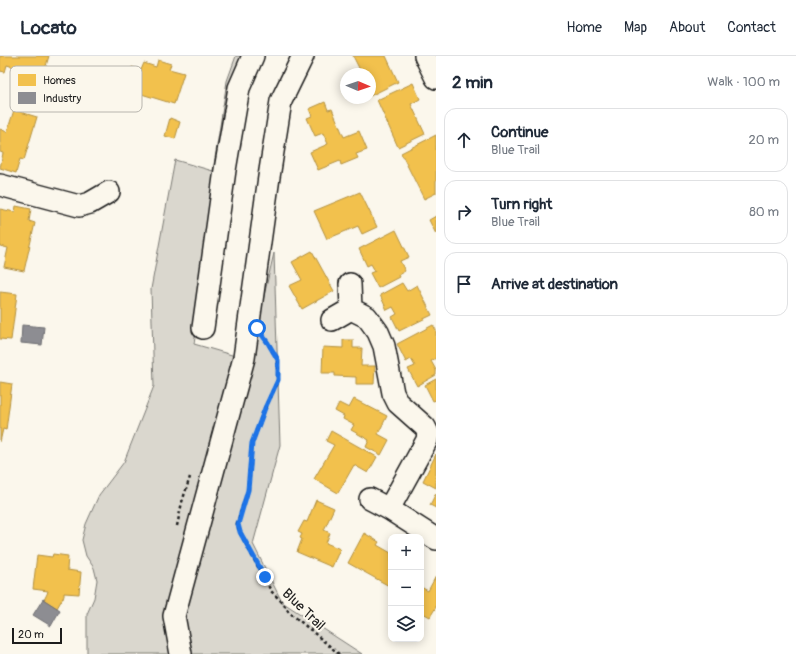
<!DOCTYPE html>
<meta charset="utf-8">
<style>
:root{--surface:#fff;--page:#f2f2f3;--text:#1f2937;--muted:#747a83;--line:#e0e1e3}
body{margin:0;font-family:Pangolin,sans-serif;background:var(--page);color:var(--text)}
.controls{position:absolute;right:12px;bottom:12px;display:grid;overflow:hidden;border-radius:8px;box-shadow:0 2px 10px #0003}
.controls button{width:36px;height:36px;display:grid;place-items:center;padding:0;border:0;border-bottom:1px solid var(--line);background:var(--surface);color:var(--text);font:20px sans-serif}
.compass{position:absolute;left:340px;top:12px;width:36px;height:36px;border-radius:50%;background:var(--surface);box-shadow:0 2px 10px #0003;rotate:92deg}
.scale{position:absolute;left:12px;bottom:10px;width:50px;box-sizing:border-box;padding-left:4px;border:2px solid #1c1c1c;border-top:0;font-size:11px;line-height:14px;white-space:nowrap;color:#1c1c1c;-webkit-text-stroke:3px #fbf7ec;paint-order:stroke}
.stop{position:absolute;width:12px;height:12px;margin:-9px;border:3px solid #1a73e8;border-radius:50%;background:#fff}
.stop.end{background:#1a73e8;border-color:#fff;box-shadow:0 1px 4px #0008}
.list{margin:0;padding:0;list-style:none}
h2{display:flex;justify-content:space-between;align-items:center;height:52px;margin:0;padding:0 16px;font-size:17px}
h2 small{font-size:13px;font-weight:400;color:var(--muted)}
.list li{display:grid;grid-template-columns:26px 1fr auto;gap:12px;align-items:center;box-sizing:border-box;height:64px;margin:0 8px 8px;padding:0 8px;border:1px solid var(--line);border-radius:12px}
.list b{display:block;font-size:15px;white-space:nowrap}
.list p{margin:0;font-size:13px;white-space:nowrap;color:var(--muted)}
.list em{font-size:13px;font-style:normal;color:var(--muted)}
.icon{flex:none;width:22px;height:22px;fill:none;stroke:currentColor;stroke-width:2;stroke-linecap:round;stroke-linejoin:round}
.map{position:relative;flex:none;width:436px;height:598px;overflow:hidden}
header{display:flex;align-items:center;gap:24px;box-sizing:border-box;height:56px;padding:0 20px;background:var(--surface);border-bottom:1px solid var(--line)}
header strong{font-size:19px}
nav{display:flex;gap:22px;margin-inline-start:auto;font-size:14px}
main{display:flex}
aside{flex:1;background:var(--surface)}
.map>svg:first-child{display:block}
</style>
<header>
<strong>Locato</strong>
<nav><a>Home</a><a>Map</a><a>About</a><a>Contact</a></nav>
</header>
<main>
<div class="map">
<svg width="436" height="598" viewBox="0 0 436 598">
<rect width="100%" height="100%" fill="#fbf7ec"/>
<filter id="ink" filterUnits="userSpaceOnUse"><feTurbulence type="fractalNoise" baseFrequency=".025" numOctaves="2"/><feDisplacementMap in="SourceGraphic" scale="8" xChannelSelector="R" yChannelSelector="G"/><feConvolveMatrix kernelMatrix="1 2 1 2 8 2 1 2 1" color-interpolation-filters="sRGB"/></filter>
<g filter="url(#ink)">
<!-- green -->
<path fill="#dad7ce" stroke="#7b7a75" d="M236,0H245L235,27L194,288L249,304L274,197L280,389L253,488L282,546L362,598H87V558L94,542L97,524L94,512L86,500L82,484L86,468L99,439L124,406L154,330L151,233L175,104L213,115L227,25Z"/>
<!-- homes -->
<path fill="#f2c14e" stroke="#b2903f" d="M0,0H49L43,20L7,9L5,16L0,15Z
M353,0H386L398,26L370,40V18H362Z
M158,4L171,8L169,13L184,17L174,48L135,36L137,28L128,25L132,11L141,14L144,7L156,11Z
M413,27L420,43L411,48L425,78L398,91L377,44Z
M325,46L328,54L332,53L344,81L359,75L367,94L356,98L358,102L341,109L340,105L318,114L310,96L328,88L323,77L315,80L307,62L312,60L309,53Z
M14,54L37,61L24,104L20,103L16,117L0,112L3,97L0,96V73L7,76Z
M170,62L180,66L175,83L165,80Z
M436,79V137L424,143L401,97Z
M360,136L377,171L362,178L358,170L327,183L314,155Z
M16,150L31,153L29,165L35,167L24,215L4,211L8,192L0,190V153L15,156Z
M436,160V178L429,164Z
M396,174L409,201L400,205L405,215L398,219L399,221L378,232L370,217L375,215L371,208L367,210L359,193Z
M312,195L334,235L302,253L289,230L302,224L292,206Z
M402,227L407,235L417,229L432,259L399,275L392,261L397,258L393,251L387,254L380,239Z
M0,236L17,238L11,284L0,283Z
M433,269L436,274V302L431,305L436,314V319L417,330L408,313L415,310L411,303L406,306L397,288Z
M343,284H353V292H362L361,310H375L374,328H356V321L335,320V317H322L323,291L343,292Z
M436,323V344L433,345L425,329Z
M0,326L12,328L6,374L3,373L0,386Z
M354,343L387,360L378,378L389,384L381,399L366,391L369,384L351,374L354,369L343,363L344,360L335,355L339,347L349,352Z
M331,375L377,401L368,417L354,409L338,437L314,423L334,389L326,385Z
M436,398V432L423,425Z
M436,437V452L430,449Z
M316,444L334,452L324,474L330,477L326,487L340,493L332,511L297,496L302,483L300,482L302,478L298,476L304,465L307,466Z
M364,477L379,486L377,489L391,497V531L348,507Z
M53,498L68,500L67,514L81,516L79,538L64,537V540L57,552L44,544L47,538L48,535L33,533L37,499L52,501Z
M436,520V551L430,561L421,556V531L428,535Z"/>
<!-- industry -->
<path fill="#8d8d92" stroke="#6b6b6f" d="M22,269L44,271L42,289L21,287Z
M43,543L60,554L51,570L33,559Z"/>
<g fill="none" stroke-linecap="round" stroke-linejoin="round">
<defs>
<path id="minor" d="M425,0L436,22
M0,129L79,150L90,147L109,136
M351,253L367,261L378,276L384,290L393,337L398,347L425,371L428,377L427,384L389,453
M332,264L351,253L350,228
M203,272L225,114L239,32L253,0
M370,443L389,453L436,483
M181,598L174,560L244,302L269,121L281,45L303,0"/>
</defs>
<!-- minor casing -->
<use href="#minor" stroke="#1c1c1c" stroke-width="24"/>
<!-- path -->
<path stroke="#1c1c1c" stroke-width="2.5" stroke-dasharray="3 3" stroke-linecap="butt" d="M266,284L278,304V324L265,352L252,387L248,434L237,468L240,476L271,535L282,546L289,556L339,598
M177,470L182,446L190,421"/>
<!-- minor -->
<use href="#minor" stroke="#fbf7ec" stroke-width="21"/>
</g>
</g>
<g fill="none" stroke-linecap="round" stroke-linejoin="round" filter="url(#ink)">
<!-- route -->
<path stroke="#1a73e8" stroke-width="5" d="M257,272L268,287L278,304V324L265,352L252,387L248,434L238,468L240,476L265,521"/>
</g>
<g text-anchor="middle" stroke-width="4" stroke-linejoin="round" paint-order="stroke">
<!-- street labels -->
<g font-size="14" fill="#1c1c1c" stroke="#fbf7ec">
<text transform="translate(304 553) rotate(44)" y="5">Blue Trail</text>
</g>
</g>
<!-- legend -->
<rect x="10" y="10" width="132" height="46" rx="6" fill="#fbf7ec" stroke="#b8b5ae" stroke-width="1"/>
<rect x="18" y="18" width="18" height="12" fill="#f2c14e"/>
<rect x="18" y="36" width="18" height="12" fill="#8d8d92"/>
<g font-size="11" fill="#1c1c1c">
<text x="43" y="28">Homes</text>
<text x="43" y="46">Industry</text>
</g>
</svg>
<div class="controls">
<button>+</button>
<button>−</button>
<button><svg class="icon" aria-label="layers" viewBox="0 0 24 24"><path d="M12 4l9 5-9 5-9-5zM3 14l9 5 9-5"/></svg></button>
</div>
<svg class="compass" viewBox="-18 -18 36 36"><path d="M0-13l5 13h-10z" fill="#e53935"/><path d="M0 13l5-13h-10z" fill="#747a83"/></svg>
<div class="scale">20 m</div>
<div class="stop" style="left:257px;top:272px"></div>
<div class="stop end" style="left:265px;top:521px"></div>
</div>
<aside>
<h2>2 min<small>Walk · 100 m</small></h2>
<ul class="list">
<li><svg class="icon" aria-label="ahead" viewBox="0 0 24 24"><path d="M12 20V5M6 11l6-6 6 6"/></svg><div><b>Continue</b><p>Blue Trail</p></div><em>20 m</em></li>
<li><svg class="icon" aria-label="right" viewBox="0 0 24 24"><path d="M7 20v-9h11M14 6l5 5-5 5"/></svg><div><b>Turn right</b><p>Blue Trail</p></div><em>80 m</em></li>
<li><svg class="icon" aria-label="arrive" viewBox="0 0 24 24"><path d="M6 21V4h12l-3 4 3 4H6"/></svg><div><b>Arrive at destination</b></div></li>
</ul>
</aside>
</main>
